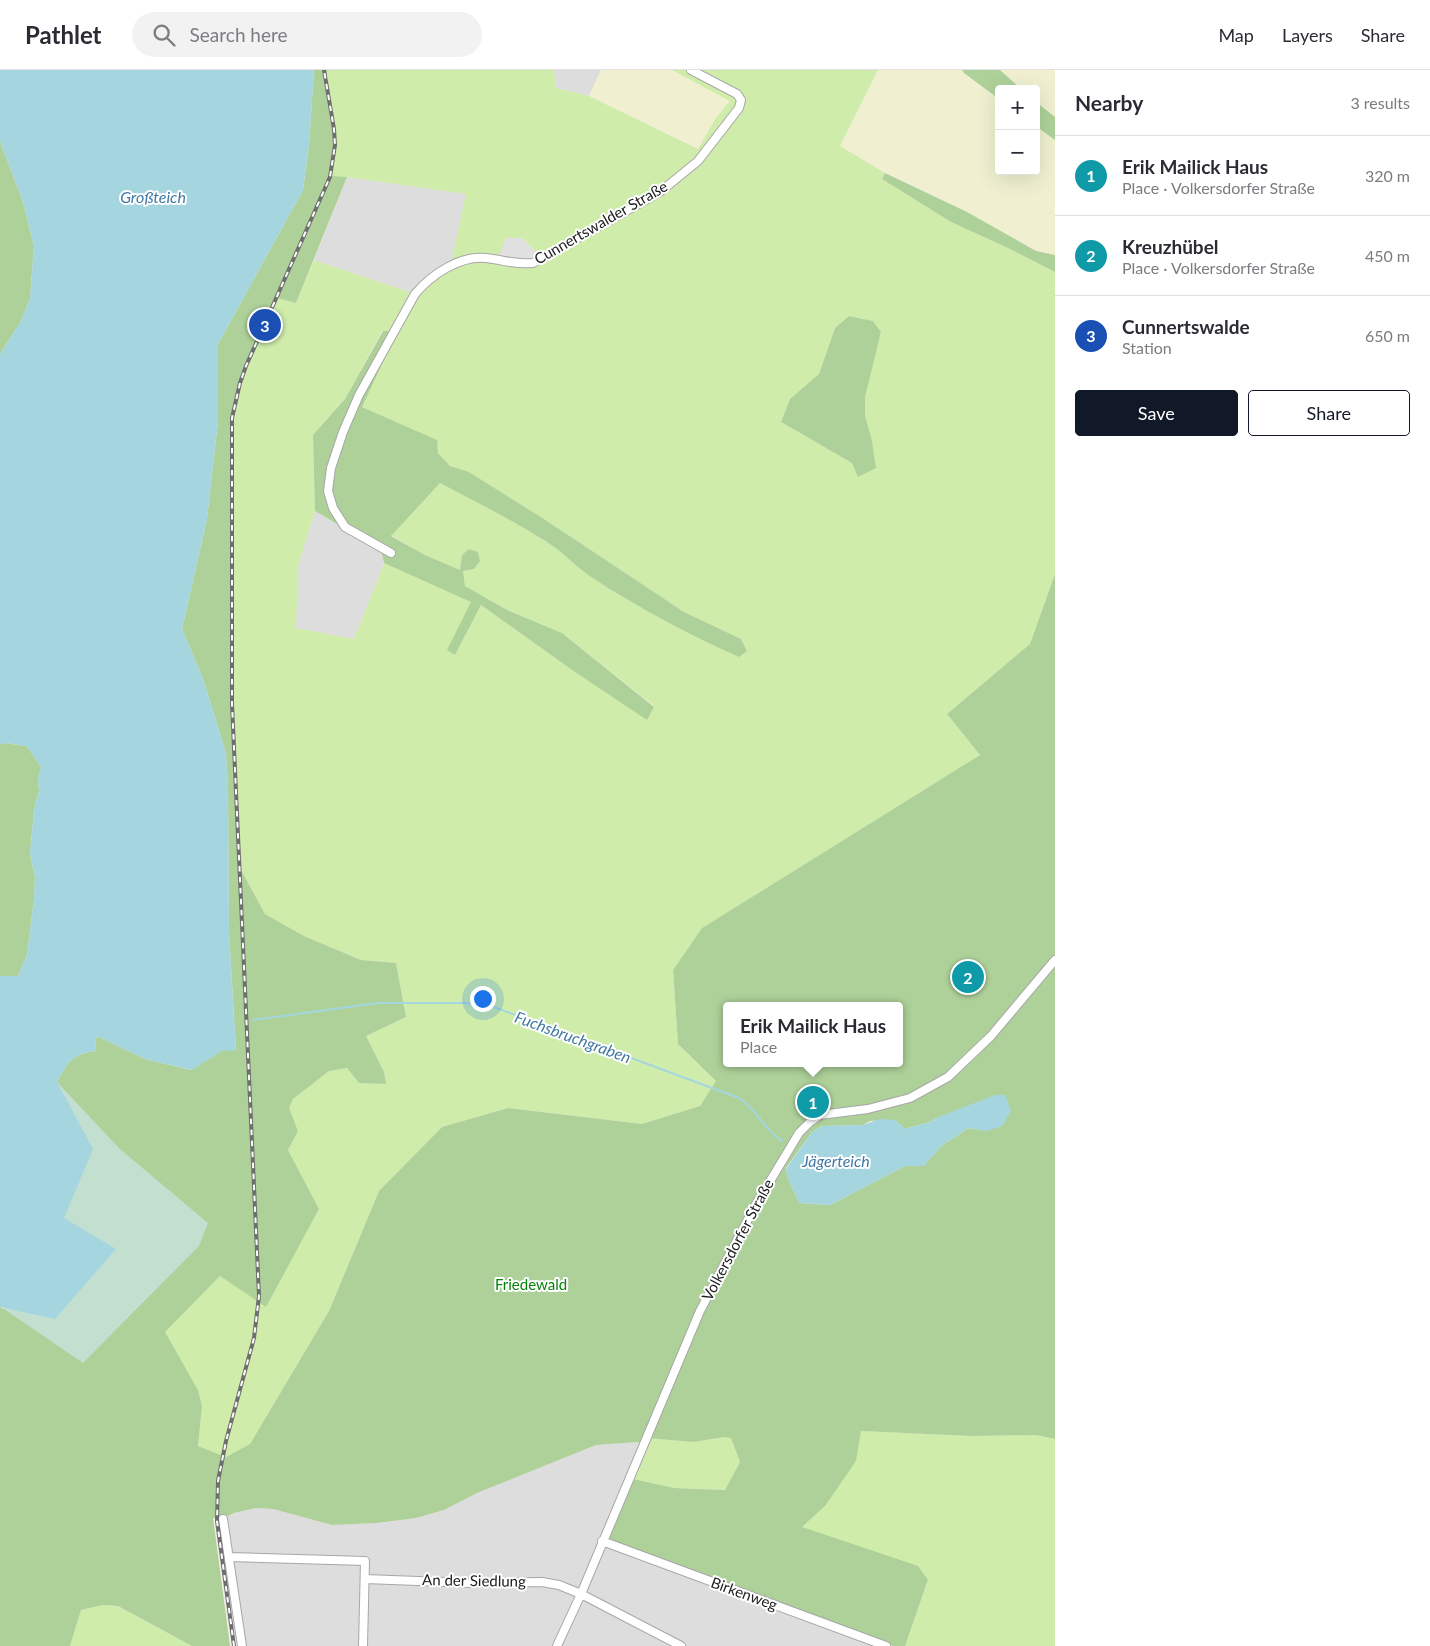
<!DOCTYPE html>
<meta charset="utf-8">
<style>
:root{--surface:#fff;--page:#f2f2f3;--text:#2b2b33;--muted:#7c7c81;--line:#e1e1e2;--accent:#111827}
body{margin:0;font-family:Lato,sans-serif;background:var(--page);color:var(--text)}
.controls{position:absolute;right:15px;top:15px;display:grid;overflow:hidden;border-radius:5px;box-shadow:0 5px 20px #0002}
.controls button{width:45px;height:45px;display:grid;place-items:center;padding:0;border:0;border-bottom:1px solid var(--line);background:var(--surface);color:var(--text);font:25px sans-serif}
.you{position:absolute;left:482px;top:928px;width:18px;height:18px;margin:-12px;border:4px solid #fff;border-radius:50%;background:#1a73e8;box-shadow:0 0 0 8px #1a73e833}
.badge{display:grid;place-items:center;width:32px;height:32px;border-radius:50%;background:var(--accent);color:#fff;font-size:16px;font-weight:700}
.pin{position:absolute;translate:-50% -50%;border:2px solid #fff;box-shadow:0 1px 5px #0006}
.popup{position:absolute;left:723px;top:932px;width:180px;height:65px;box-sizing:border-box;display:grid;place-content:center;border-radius:5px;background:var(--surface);filter:drop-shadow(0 1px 4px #0005);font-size:16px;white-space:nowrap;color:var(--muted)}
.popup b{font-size:19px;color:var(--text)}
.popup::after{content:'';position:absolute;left:50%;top:100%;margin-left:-10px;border:10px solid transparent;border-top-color:var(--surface)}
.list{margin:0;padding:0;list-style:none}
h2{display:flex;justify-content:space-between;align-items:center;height:65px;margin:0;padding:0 20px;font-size:21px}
h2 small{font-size:16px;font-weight:400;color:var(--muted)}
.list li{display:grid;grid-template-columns:32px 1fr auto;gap:15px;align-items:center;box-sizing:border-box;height:80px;padding:0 20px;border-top:1px solid var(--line)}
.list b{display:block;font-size:19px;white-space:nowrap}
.list p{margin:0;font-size:16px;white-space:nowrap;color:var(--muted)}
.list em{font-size:16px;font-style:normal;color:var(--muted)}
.actions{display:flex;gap:10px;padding:15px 20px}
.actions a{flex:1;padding:11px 0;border:1px solid var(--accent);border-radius:5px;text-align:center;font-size:18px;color:var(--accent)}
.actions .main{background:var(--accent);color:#fff}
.icon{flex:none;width:28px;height:28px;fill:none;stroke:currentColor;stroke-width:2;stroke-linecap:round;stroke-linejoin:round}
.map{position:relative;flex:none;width:1055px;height:1576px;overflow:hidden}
header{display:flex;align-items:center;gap:30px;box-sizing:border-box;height:70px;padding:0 25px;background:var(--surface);border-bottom:1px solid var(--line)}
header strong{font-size:24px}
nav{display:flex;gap:28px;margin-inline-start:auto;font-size:18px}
.search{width:350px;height:45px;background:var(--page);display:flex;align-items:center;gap:12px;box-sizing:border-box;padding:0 18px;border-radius:28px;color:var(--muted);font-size:19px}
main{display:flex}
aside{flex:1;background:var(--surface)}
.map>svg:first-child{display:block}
</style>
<header>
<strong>Pathlet</strong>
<div class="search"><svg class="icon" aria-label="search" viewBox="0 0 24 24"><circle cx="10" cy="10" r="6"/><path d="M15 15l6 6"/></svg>Search here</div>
<nav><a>Map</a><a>Layers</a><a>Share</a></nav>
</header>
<main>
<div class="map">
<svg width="1055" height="1576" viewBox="0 0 1055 1576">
<rect width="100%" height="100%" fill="#f1ece6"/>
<!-- residential -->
<path fill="#dedddd" d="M554,0H601L589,26L556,18Z
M347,107L467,124L451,193L412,223L314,190Z
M315,441L381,480L384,493L354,569L295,558L298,496Z
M637,1372L644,1374L647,1378L605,1472L893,1576H238L222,1449L234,1443L256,1438L273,1439L332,1455L377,1453L416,1448L444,1440L477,1423L596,1375Z"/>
<!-- farmland -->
<path fill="#f0f0d1" d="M601,0H672L731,31L716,48L699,79L589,26Z
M878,0H962L964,3L999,29V101H1036V56L1055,70V185L1037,181L928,122L885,102L840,76Z
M1000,0H1055V47L1036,32V19H1021Z"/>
<!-- grass -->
<path fill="#cfecab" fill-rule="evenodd" d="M327,0H554L556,18L589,26L698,79L716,48L730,31L672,0H878L840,76L885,103L882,109L951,152L1008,178L1055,202V504L1030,574L947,644L980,685L702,858L673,900L678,974L716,1011L700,1036L642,1054L508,1038L442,1057L379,1121L329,1241L250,1374L226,1387L198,1376L202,1336L198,1320L164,1262L220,1206L266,1236L319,1139L288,1080L298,1061L288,1038L293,1029L329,1001L347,998L359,1013L386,1014L384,1002L366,966L406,947L396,893L361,890L304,866L265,844L239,796L231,604V367C233,317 256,273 277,228L296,233L314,190L415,224H421L437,208L473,190L484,189L520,197L540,192L536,189L537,184L522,168H507L499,186L473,185L451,193L466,124L347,107H330L335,75L334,59L326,19ZM849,246L873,251L881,262C875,287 862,320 865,346C868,364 875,378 875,398L858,406L852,393L781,352L790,329L819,304L835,258ZM382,261H393L389,279L361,337L437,370L438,383L450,396L469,402L544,449L684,542L741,569L747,581L738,586C688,563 637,538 591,507C576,497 563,482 547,472C512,450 476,432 440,413L391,465L425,485L460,500L462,485L469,479L478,482L480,491L474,499L463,501L465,516L507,540L562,563L654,636L647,649L572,600L481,535L455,585L448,579L472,532L384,493L354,569L296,558L298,496L315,441L313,365L345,329Z
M861,1361L971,1366L1036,1365L1055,1369V1576H905L928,1511L802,1457L825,1436L855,1391Z
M724,1367H731L740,1392L725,1420L674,1418L633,1409L651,1368L694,1372Z
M103,1535L118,1536L192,1576H70L81,1540Z"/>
<!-- forest -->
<path fill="#aed199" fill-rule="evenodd" d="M314,0H327L326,19L334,59L335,75L330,106L347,107L296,233L277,228L240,313L232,348L231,604L239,796L265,844L304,866L361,890L396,893L406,947L366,966L384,1002L386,1014L359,1013L347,998L329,1001L293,1029L289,1038L298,1061L288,1080L319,1139L266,1237L220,1206L165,1262L198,1320L202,1336L198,1376L226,1387L250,1374L329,1241L379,1121L442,1057L508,1038L642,1054L700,1036L716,1011L678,974L673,900L702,858L980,685L947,644L1030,574L1055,504V1369L1036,1365L971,1366L861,1361L856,1391L825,1436L802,1457L918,1496L928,1510L905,1576H893L605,1472L633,1409L674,1418L725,1420L740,1392L731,1368L724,1367L694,1372L647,1368L644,1374L637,1372L596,1375L477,1423L444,1440L416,1448L377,1453L332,1455L273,1439L256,1438L234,1443L222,1449L221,1447L213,1448L230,1576H192L118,1536L103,1535L81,1540L70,1576H0V1237L4,1239L57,1012C67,993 72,983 96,981L95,972L97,966L145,989L191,1000L223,980H236L229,863L228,718L226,683L203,609L182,559L207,449L218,351V274L303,120L309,74ZM727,936H899V993H727ZM936,1048L987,1061L969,1058L941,1076L924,1096H905L830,1135L799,1133C795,1121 787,1111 786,1098L812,1062L822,1056L863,1055L870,1051L895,1050L905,1059L930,1052Z
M962,0H1000L1021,19H999V29L964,3Z
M1036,32L1055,47V70L1036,56Z
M0,71L23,132L34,176L30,229L20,253L0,284Z
M885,103L967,142L1036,181L1055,185V202L1008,178L951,152L882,109Z
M849,246L873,251L881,262L865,327V346L872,371L876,398L858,407L852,393L781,352L790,329L819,304L835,258Z
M383,261H394L389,279L362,337L437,370L438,383L450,396L469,402L544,449L684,542L741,569L747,581L739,587C688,564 638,538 591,507C576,497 563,482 547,472C512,450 476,432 440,413L391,466L425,485L460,500L462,485L469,479L478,482L480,491L474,499L463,501L465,516L507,540L562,563L654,637L647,650L572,600L481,535L455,585L447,580L471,532L384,493L381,480L315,441L313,365L345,329Z
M5,673L27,676L41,697L38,709L39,721L34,740L30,784L35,807L34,830L27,885L18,906H0V674Z"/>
<!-- wetland -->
<path fill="#c2dfd0" d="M80,947L192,1000L145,989L97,966L95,972L96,981C72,983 68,992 57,1012L120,1079L208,1153L199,1176L83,1293L4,1239L2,1233L47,991Z"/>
<!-- parking -->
<path fill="#e0e0e0" d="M506,168H522L537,184L536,189L523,192L499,190V184Z"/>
<!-- water -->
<path fill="#a5d6df" d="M0,0H314L309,74L303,120L218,274V351L207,449L182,559L203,609L226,683L228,718L229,863L236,981L223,980L192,1000L145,989L97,966L95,972L96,981C73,983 67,992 57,1012L93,1079L64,1148L116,1179L55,1249L0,1237V906H18L27,885L34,830L35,807L30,784L34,740L39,721L38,708L41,697L27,676L5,673L0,674V284L20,253L30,229L34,176L23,132L0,71Z
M995,1025H1005L1011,1041L1002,1056L987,1061L969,1058L941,1076L924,1096H905L830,1135L799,1133C795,1121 787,1111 786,1099L812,1062L822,1056L863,1055L880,1049L895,1050L905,1059L930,1052L936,1048Z"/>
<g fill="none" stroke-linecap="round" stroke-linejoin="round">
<!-- stream -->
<path stroke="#a5d6df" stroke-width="2" d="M253,950L378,933H466L494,937L739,1028C756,1039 765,1060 782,1071"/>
<defs>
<path id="minor" d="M391,483L345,457L333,438L328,421L331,398L343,362L359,325L415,224C431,205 460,185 486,188C504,190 515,195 533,193L660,122L698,91L739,38L741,30L737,24L691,0
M223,1449L242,1576
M602,1471L886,1576
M230,1487L365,1491L363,1576
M365,1509L471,1513L542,1512L559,1515L581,1524L681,1576
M557,1576L581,1524L700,1241L755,1136L799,1063L810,1052L820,1045L868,1039L910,1028L948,1007L991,966L1055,890"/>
</defs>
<!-- minor casing -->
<use href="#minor" stroke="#a7a7a7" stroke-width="10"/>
<!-- minor -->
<use href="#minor" stroke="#fff" stroke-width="8"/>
<defs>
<path id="rail" d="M234,1576L217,1451L218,1411L226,1371L254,1268L259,1226L232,634V348L240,313L246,296L330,107L335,75L334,59L324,0"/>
</defs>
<!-- rail casing -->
<use href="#rail" stroke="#6e6e6e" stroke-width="4"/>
<!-- rail -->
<use href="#rail" stroke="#fff" stroke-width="2" stroke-dasharray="5.5" stroke-linecap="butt"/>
</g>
<g text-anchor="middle" stroke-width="4" stroke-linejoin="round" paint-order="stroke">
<!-- street labels -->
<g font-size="15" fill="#202020" stroke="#fff">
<text transform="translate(601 153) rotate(-30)" y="5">Cunnertswalder Straße</text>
<text transform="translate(738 1170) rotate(-62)" y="5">Volkersdorfer Straße</text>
<text transform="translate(474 1511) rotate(1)" y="5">An der Siedlung</text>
<text transform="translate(744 1524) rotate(20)" y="5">Birkenweg</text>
</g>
<!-- park labels -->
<g font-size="15" fill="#08830a" stroke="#fff">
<text x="531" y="1220">Friedewald</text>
</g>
<!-- water labels -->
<g font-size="16" font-style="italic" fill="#4279a3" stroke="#fff">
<text x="153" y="133">Großteich</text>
<text transform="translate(573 967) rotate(20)" y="6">Fuchsbruchgraben</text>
<text x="836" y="1097">Jägerteich</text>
</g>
</g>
</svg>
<div class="controls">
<button>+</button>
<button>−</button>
</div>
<div class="you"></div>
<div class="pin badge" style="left:813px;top:1032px;background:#0f9aa8">1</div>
<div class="popup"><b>Erik Mailick Haus</b>Place</div>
<div class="pin badge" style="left:968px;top:907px;background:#0f9aa8">2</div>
<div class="pin badge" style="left:265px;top:255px;background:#1a4fb4">3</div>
</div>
<aside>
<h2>Nearby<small>3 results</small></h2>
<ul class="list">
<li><span class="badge" style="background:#0f9aa8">1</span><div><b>Erik Mailick Haus</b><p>Place · Volkersdorfer Straße</p></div><em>320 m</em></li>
<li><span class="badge" style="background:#0f9aa8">2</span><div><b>Kreuzhübel</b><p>Place · Volkersdorfer Straße</p></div><em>450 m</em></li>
<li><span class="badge" style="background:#1a4fb4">3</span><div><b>Cunnertswalde</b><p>Station</p></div><em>650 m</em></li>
</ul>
<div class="actions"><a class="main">Save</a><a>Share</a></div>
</aside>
</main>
